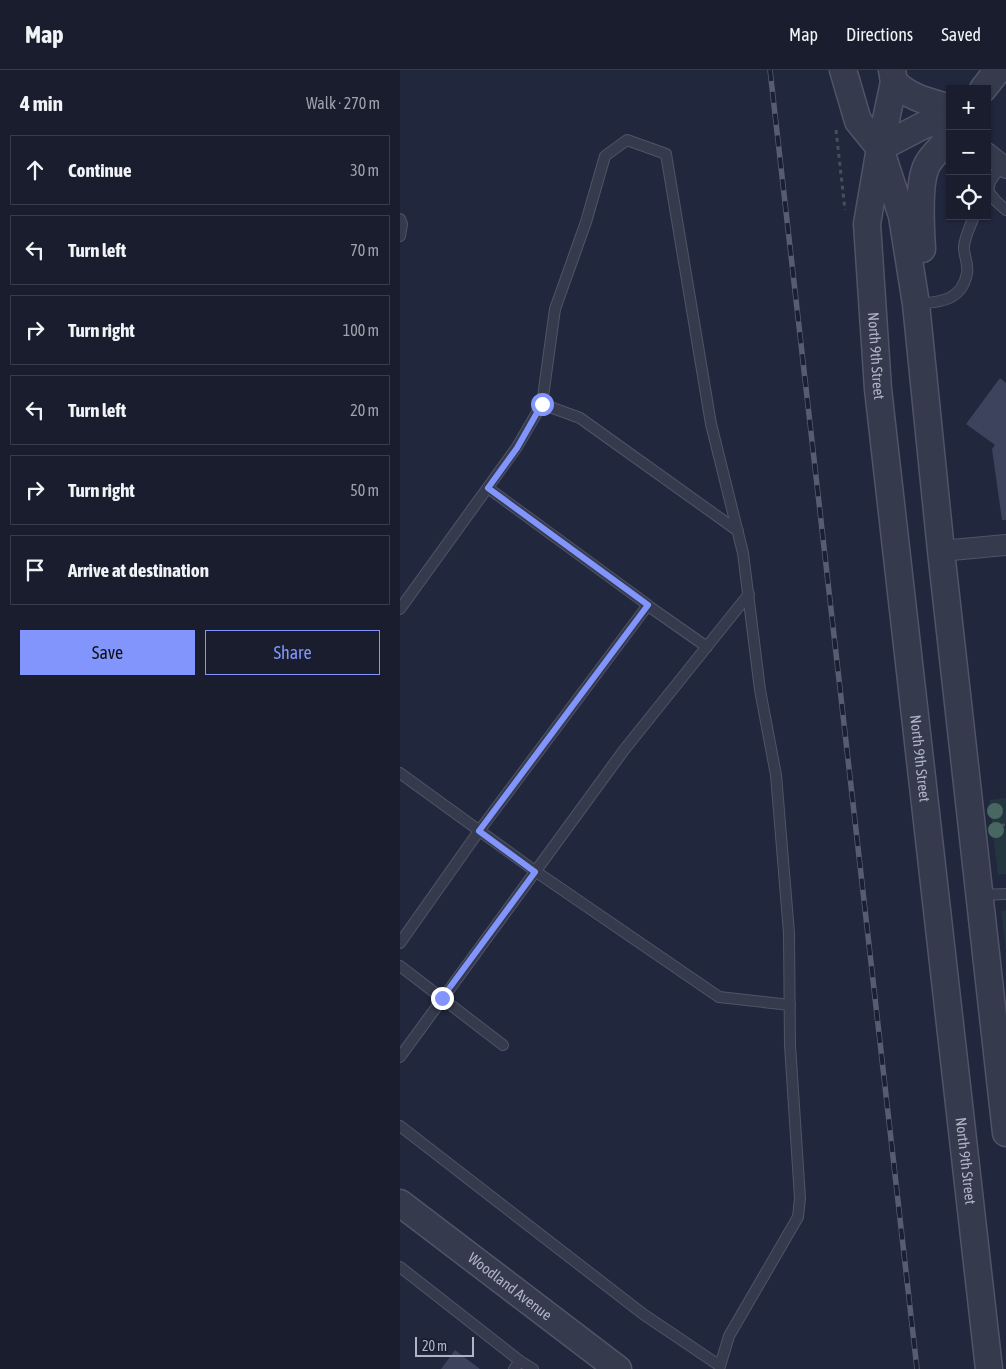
<!DOCTYPE html>
<meta charset="utf-8">
<style>
:root{--surface:#191d2e;--page:#262a3a;--text:#f1f3f6;--muted:#9fa2aa;--line:#373b4a;--accent:#8195fd}
body{margin:0;font-family:"Asap Condensed",sans-serif;background:var(--page);color:var(--text)}
.controls{position:absolute;right:15px;top:15px;display:grid;overflow:hidden;border-radius:0px;box-shadow:0 1px 4px #0004}
.controls button{width:45px;height:45px;display:grid;place-items:center;padding:0;border:0;border-bottom:1px solid var(--line);background:var(--surface);color:var(--text);font:25px sans-serif}
.scale{position:absolute;left:15px;bottom:12px;width:59px;box-sizing:border-box;padding-left:5px;border:2px solid #b1b4c8;border-top:0;font-size:14px;line-height:18px;white-space:nowrap;color:#b1b4c8;-webkit-text-stroke:4px #1b1f32;paint-order:stroke}
.stop{position:absolute;width:15px;height:15px;margin:-11px;border:4px solid #8195fd;border-radius:50%;background:#fff}
.stop.end{background:#8195fd;border-color:#fff;box-shadow:0 1px 5px #0008}
.list{margin:0;padding:0;list-style:none}
h2{display:flex;justify-content:space-between;align-items:center;height:65px;margin:0;padding:0 20px;font-size:21px}
h2 small{font-size:16px;font-weight:400;color:var(--muted)}
.list li{display:grid;grid-template-columns:32px 1fr auto;gap:15px;align-items:center;box-sizing:border-box;height:70px;margin:0 10px 10px;padding:0 10px;border:1px solid var(--line);border-radius:0px}
.list b{display:block;font-size:19px;white-space:nowrap}
.list em{font-size:16px;font-style:normal;color:var(--muted)}
.actions{display:flex;gap:10px;padding:15px 20px}
.actions a{flex:1;padding:11px 0;border:1px solid var(--accent);border-radius:0px;text-align:center;font-size:18px;color:var(--accent)}
.actions .main{background:var(--accent);color:#111}
.icon{flex:none;width:28px;height:28px;fill:none;stroke:currentColor;stroke-width:2;stroke-linecap:round;stroke-linejoin:round}
.map{position:relative;flex:none;width:606px;height:1299px;overflow:hidden}
header{display:flex;align-items:center;gap:30px;box-sizing:border-box;height:70px;padding:0 25px;background:var(--surface);border-bottom:1px solid var(--line)}
header strong{font-size:24px}
nav{display:flex;gap:28px;margin-inline-start:auto;font-size:18px}
main{display:flex}
aside{flex:1;background:var(--surface)}
.map>svg:first-child{display:block}
</style>
<header>
<strong>Map</strong>
<nav><a>Map</a><a>Directions</a><a>Saved</a></nav>
</header>
<main>
<aside>
<h2>4 min<small>Walk · 270 m</small></h2>
<ul class="list">
<li><svg class="icon" aria-label="ahead" viewBox="0 0 24 24"><path d="M12 20V5M6 11l6-6 6 6"/></svg><div><b>Continue</b></div><em>30 m</em></li>
<li><svg class="icon" aria-label="left" viewBox="0 0 24 24"><path d="M17 20v-9H6M10 6l-5 5 5 5"/></svg><div><b>Turn left</b></div><em>70 m</em></li>
<li><svg class="icon" aria-label="right" viewBox="0 0 24 24"><path d="M7 20v-9h11M14 6l5 5-5 5"/></svg><div><b>Turn right</b></div><em>100 m</em></li>
<li><svg class="icon" aria-label="left" viewBox="0 0 24 24"><path d="M17 20v-9H6M10 6l-5 5 5 5"/></svg><div><b>Turn left</b></div><em>20 m</em></li>
<li><svg class="icon" aria-label="right" viewBox="0 0 24 24"><path d="M7 20v-9h11M14 6l5 5-5 5"/></svg><div><b>Turn right</b></div><em>50 m</em></li>
<li><svg class="icon" aria-label="arrive" viewBox="0 0 24 24"><path d="M6 21V4h12l-3 4 3 4H6"/></svg><div><b>Arrive at destination</b></div></li>
</ul>
<div class="actions"><a class="main">Save</a><a>Share</a></div>
</aside>
<div class="map">
<svg width="606" height="1299" viewBox="0 0 606 1299">
<rect width="100%" height="100%" fill="#21273d"/>
<!-- green -->
<path fill="#23353e" d="M606,728V753H592L589,730Z
M592,757L606,758V804L598,805Z
M606,840V882L601,841Z"/>
<!-- building -->
<path fill="#3d435d" d="M600,308L606,313V450H602L592,379L595,375L566,354Z
M55,1280L80,1299H41Z"/>
<g fill="none" stroke-linecap="round" stroke-linejoin="round">
<defs>
<path id="service" d="M602,94L590,112L588,121L596,131L606,140
M0,149L2,154L0,166
M517,234C540,232 562,231 567,203C569,194 563,184 564,176C565,166 571,155 574,146
M142,334L180,348L338,461
M247,535L307,577
M0,539L117,377L142,334L155,239L186,152L205,86L227,70L266,84L311,354L343,483L360,620L376,705L389,863L390,975L400,1128L398,1147L329,1266L320,1296L243,1244L0,1056
M0,703L135,801L319,927L390,935
M580,825L606,824
M0,873L79,761L248,535L88,418
M0,896L103,975
M0,987L224,680L349,524
M0,1197L120,1291L114,1299
M120,1291L133,1299"/>
<path id="minor" d="M587,83L606,98
M541,481L606,475"/>
<g id="tertiary">
<path d="M443,0L458,51L480,78L502,146L516,234L541,481L606,1063"/>
<path id="s1" d="M492,0L494,12L480,78L467,154L478,319L589,1299"/>
<path d="M494,12C509,27 526,31 547,37L550,40"/>
<path d="M583,19L598,0"/>
<path d="M480,78L526,54L550,51"/>
<path d="M522,179C521,158 517,111 528,93C534,83 544,76 550,66"/>
<path id="s2" d="M0,1133L218,1299"/>
</g>
</defs>
<!-- service casing -->
<use href="#service" stroke="#515468" stroke-width="12"/>
<!-- minor casing -->
<use href="#minor" stroke="#515468" stroke-width="22"/>
<!-- tertiary casing -->
<use href="#tertiary" stroke="#515468" stroke-width="29"/>
<!-- path -->
<path stroke="#41525b" stroke-width="3" stroke-dasharray="4 4" stroke-linecap="butt" d="M436,60L445,140
M593,755H606"/>
<!-- service -->
<use href="#service" stroke="#353a4d" stroke-width="10"/>
<!-- minor -->
<use href="#minor" stroke="#353a4d" stroke-width="20"/>
<!-- tertiary -->
<use href="#tertiary" stroke="#353a4d" stroke-width="26"/>
<defs>
<path id="rail" d="M370,0L517,1299"/>
</defs>
<!-- rail casing -->
<use href="#rail" stroke="#575c74" stroke-width="5.5"/>
<!-- rail -->
<use href="#rail" stroke="#1b1f32" stroke-width="4" stroke-dasharray="11" stroke-linecap="butt"/>
</g>
<!-- trees -->
<g fill="#486761">
<circle cx="595" cy="741" r="8"/>
<circle cx="596" cy="760" r="8"/>
</g>
<g fill="none" stroke-linecap="round" stroke-linejoin="round">
<!-- route -->
<path stroke="#8195fd" stroke-width="6" d="M42,928L135,802L79,761L248,535L88,418L117,378L142,334"/>
</g>
<g text-anchor="middle" stroke-width="4" stroke-linejoin="round" paint-order="stroke">
<!-- street labels -->
<g font-size="15" fill="#b1b4c8" stroke="#1b1f32">
<text dy="5" stroke="none"><textPath href="#s1" startOffset="289">North 9th Street</textPath></text>
<text dy="5" stroke="none"><textPath href="#s1" startOffset="694">North 9th Street</textPath></text>
<text dy="5" stroke="none"><textPath href="#s1" startOffset="1099">North 9th Street</textPath></text>
<text dy="5" stroke="none"><textPath href="#s2" startOffset="138">Woodland Avenue</textPath></text>
</g>
</g>
</svg>
<div class="controls">
<button>+</button>
<button>−</button>
<button><svg class="icon" aria-label="locate" viewBox="0 0 24 24"><circle cx="12" cy="12" r="6"/><path d="M12 2v4M12 18v4M2 12h4M18 12h4"/></svg></button>
</div>
<div class="scale">20 m</div>
<div class="stop" style="left:142px;top:334px"></div>
<div class="stop end" style="left:42px;top:928px"></div>
</div>
</main>
